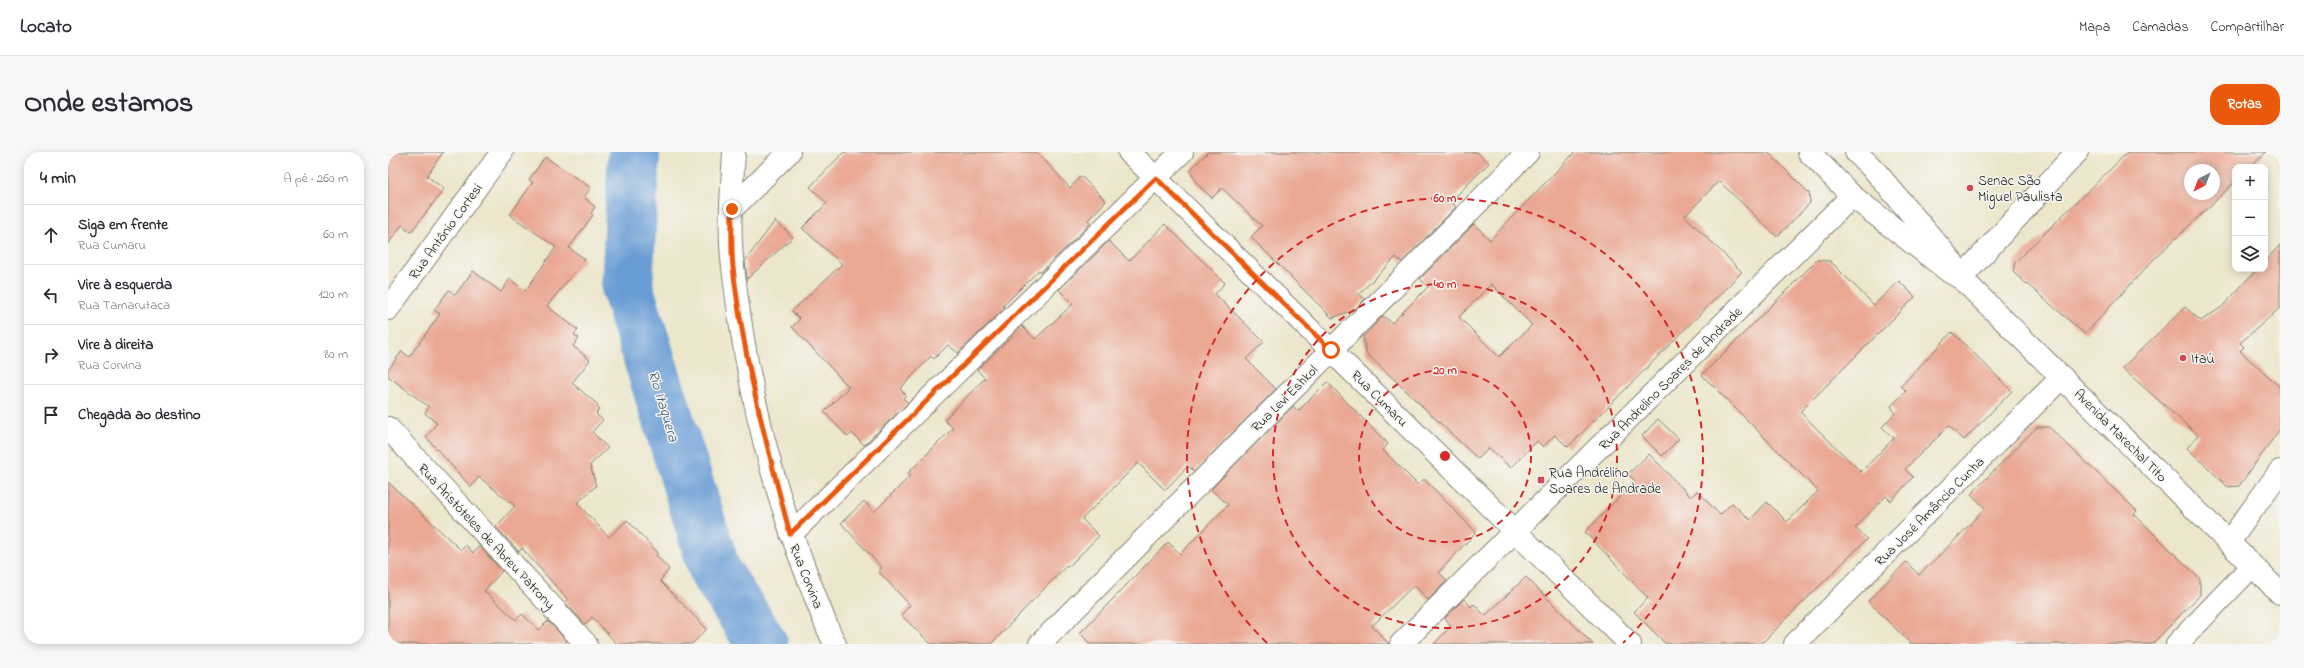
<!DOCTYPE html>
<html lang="pt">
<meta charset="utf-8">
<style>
:root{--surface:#fff;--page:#f7f7f7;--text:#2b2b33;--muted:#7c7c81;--line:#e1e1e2;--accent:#ea580c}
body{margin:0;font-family:"Indie Flower",sans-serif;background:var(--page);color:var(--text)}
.controls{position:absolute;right:12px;top:12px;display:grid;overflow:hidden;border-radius:8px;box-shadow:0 2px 10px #0003}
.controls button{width:36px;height:36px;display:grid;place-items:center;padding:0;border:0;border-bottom:1px solid var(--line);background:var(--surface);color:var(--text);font:20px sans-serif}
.compass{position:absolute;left:1796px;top:12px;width:36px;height:36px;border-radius:50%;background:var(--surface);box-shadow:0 2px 10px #0003;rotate:222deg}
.stop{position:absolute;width:12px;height:12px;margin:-9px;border:3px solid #ea580c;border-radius:50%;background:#fff}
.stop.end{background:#ea580c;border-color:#fff;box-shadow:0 1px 4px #0008}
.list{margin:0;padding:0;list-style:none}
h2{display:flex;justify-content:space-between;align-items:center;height:52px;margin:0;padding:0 16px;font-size:17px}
h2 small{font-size:13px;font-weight:400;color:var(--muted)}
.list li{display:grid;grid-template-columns:26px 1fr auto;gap:12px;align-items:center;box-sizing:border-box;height:60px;padding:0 16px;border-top:1px solid var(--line)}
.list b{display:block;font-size:15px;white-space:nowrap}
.list p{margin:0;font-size:13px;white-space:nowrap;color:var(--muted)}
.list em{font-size:13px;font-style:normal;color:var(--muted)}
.icon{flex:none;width:22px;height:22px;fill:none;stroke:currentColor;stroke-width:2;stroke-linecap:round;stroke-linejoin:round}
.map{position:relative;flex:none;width:1892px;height:492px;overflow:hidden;border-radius:16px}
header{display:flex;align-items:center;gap:24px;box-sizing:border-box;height:56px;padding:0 20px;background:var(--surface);border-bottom:1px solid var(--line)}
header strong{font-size:19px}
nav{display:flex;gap:22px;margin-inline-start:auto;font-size:14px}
.intro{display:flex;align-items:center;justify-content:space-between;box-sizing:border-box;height:96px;padding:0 24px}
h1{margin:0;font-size:28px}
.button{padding:10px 18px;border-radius:16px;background:var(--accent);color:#fff;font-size:14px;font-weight:700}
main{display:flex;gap:24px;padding:0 24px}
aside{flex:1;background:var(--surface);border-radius:16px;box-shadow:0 2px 10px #0003}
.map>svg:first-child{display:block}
</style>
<header>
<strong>Locato</strong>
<nav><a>Mapa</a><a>Camadas</a><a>Compartilhar</a></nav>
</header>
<div class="intro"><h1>Onde estamos</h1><a class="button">Rotas</a></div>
<main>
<aside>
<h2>4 min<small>A pé · 260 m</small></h2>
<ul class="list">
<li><svg class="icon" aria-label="ahead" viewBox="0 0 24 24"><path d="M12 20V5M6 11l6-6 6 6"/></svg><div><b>Siga em frente</b><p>Rua Cumaru</p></div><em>60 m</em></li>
<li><svg class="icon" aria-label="left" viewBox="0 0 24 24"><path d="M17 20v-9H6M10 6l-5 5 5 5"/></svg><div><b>Vire à esquerda</b><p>Rua Tamarutaca</p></div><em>120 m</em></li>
<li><svg class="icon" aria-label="right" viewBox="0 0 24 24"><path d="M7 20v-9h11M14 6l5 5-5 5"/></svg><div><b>Vire à direita</b><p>Rua Corvina</p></div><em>80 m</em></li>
<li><svg class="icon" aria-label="arrive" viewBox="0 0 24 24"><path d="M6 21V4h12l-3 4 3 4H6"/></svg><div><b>Chegada ao destino</b></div></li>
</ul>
</aside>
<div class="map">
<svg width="1892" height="492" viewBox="0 0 1892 492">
<rect width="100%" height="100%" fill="#f6f6f2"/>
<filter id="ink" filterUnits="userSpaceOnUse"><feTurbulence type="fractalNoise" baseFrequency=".025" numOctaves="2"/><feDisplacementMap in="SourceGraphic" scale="8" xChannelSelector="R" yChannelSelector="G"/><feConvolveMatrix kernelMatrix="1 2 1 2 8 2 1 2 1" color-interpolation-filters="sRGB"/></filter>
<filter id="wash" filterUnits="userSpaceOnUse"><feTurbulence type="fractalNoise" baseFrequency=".012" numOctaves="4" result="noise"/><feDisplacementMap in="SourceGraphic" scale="16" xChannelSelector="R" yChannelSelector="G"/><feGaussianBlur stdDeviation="0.9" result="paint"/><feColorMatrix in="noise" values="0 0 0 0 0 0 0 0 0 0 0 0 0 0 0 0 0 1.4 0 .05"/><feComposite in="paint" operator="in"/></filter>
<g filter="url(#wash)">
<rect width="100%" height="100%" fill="#ece6cb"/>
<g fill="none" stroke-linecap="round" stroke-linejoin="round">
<!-- river -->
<path stroke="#699dd5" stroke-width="52" d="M246,0L239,135L327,419L374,492"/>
</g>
<g id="blocks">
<!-- building -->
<path fill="#eaa792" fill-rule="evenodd" d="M0,0H55L39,24L56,37L23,80L14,73L0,92Z
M456,0H649L682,36L693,24L718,49L700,68L703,71L653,120L651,118L615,154L617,156L570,201L560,193L546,207L543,204L512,237L518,243L515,246L520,251L476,293L464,281L460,285L436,260L461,235L404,175L412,167L404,159L454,112L414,76L439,51L422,35Z
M820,0H1089L1101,11L1063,49L1068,55L1014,110L1008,105L971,142L977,147L966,158L944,166L863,85L874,74L834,36L824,46L809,32L802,18Z
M1187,0H1380L1421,41L1422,51L1389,85L1331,29L1297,64L1354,120L1180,295L1167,283L1155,295L1149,289L1123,316L1101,296L1090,307L978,201L975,185L995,164L1004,171L1040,135L1032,127L1086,72L1102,88ZM1103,132L1144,173L1111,205L1071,165Z
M1740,0H1878L1863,15H1847V30L1764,109L1697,182L1625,120L1627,110ZM1802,18H1826V42H1802Z
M157,5L203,36L196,45L207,55L203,61L205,63L181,96L197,107L159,154L190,178L186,183L191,186L185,194L202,208L184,231L210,253L209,255L211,257L208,262L215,268L204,280L220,296L202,313L208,334L189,351L221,385L239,368L270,401L268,403L281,417L272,429L319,477L304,492H229L204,465L197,472L177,451L180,448L140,403L134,396L131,400L108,375L127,354L91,325L83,335L38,285L49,271L37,261L41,255L0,224V218L14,199L21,205L52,162L46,158L61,138L67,143L85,119L113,140L122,127L137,139L168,95L122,63L145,30L141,28Z
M387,69L405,85L359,127L357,109Z
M777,72L837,131L827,142L876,190L858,207L888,237L806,320L800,314L777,338L750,311L694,367L711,384L681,414L679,413L603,492H543L513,463L522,453L490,419L494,416L453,371L476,349L486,360L523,323L520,321L565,276L556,268L597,226L589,218L634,174L647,187L685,152L671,138L721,89L741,109Z
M1892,93V156L1852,191L1856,195L1852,199L1892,235V277L1851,334L1840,335L1799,296L1810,283L1734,216L1797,155L1813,169L1834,155L1869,117H1877V109Z
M1429,108L1442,109L1486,153L1511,129L1527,145L1412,260L1473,320L1506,286L1494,275L1507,261L1503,254L1518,239L1513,234L1564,180L1624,239L1576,288L1561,274L1517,317L1525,325L1503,349L1498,344L1467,376L1479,387L1373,492H1278L1246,460L1260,446L1197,380L1247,329L1240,322L1261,302L1303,345L1309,339L1332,363L1344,351L1362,368L1379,350L1399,370L1430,339L1314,223Z
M939,230L1000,292L995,298L1030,333L1036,327L1088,380L1051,420L1059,429L1040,448L1026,433L984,474L1001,492H702L692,481L780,390L792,402L840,353L823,337L905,254L910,259Z
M1270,267L1291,287L1274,304L1254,284Z
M1649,275H1661L1749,359L1746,362L1812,427V443L1764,492H1523L1480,449L1518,410L1531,423L1568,387L1597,356L1583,342Z
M0,330L73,398L78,393L85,401L91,394L114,419L96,439L128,468L134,462L151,478L160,469L179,489L176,492H0Z
M1138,425L1205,492H1046L1063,474L1057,466L1076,447L1083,455L1086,452L1097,464Z"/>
</g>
</g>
<g filter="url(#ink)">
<use href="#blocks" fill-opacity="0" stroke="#848174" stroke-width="1"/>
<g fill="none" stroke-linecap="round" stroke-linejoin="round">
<defs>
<path id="street" d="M346,0C344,38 340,77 345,115C357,222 382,331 422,431C430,451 437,473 447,492
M741,0L1242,492
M344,57L401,0
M1573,126L1689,0
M0,157L114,0
M0,276L198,492
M403,382L794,0
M1841,390L1892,319
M652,492L1140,0
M1013,492L1464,44
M1407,492L1674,225
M1789,492L1864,414"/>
<path id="primary" d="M1421,0L1464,44L1562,120L1573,126L1892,441
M1468,0L1488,20L1565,111"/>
</defs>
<!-- street casing -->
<use href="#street" stroke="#848174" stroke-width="24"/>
<!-- primary casing -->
<use href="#primary" stroke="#848174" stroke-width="24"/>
<!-- street -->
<use href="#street" stroke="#fff" stroke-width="22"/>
<!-- primary -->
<use href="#primary" stroke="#fff" stroke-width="22"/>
</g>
</g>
<g fill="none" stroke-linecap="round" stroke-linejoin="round" filter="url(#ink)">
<!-- route -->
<path stroke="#ea580c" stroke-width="5" d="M344,57C344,76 343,96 345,115C355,205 379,294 402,382L768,26L943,198"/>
</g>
<!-- distance rings -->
<g fill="none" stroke="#d62828" stroke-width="2" stroke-dasharray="7 5">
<circle cx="1057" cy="304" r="86"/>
<circle cx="1057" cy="304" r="172"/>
<path d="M879 491A258 258 0 1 1 1235 491"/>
</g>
<!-- markers -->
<g fill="#d1495b" stroke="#f6f6f2" stroke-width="1.5">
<circle cx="1582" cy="36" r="4"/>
<circle cx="1795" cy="206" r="4"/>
<rect x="1149" y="324" width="8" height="8" rx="2"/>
</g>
<g text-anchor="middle" stroke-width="3" stroke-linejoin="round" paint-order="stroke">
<!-- poi labels -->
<g font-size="14" fill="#1c1c1c" stroke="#f6f6f2" text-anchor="start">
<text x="1590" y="33">Senac São<tspan x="1590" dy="16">Miguel Paulista</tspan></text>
<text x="1803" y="211">Itaú</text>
<text x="1161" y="325">Rua Andrélino<tspan x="1161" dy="16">Soares de Andrade</tspan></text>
</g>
<!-- street labels -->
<g font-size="14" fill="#1c1c1c" stroke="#f6f6f2">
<text transform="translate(57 79) rotate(-54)" y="5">Rua Antônio Cortesi</text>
<text transform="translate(1282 226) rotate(-45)" y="5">Rua Andrelino Soares de Andrade</text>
<text transform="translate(896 246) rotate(-45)" y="5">Rua Levi Eshkol</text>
<text transform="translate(992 246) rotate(45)" y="5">Rua Cumaru</text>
<text transform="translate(1733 283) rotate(45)" y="5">Avenida Marechal Tito</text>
<text transform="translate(1541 359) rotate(-45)" y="5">Rua José Amâncio Cunha</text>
<text transform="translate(99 384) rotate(47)" y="5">Rua Aristóteles de Abreu Patrony</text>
<text transform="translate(419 424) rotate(68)" y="5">Rua Corvina</text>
</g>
<!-- water labels -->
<g font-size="15" font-style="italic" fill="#3f566f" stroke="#f6f6f2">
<text transform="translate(276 254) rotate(73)" y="5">Rio Itaquera</text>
</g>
</g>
<circle cx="1057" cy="304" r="6" fill="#d62828" stroke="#f6f6f2" stroke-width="2"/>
<g font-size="12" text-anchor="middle" font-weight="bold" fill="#d62828" stroke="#f6f6f2" stroke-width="3" stroke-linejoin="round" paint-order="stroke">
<text x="1057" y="50">60 m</text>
<text x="1057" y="136">40 m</text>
<text x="1057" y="222">20 m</text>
</g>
</svg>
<div class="controls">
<button>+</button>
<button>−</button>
<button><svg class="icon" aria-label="layers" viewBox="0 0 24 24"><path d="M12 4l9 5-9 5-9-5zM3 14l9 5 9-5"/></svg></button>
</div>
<svg class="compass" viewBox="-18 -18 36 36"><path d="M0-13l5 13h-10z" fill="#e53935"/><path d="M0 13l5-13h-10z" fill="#7c7c81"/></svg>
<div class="stop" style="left:943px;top:198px"></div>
<div class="stop end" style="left:344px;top:57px"></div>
</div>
</main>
